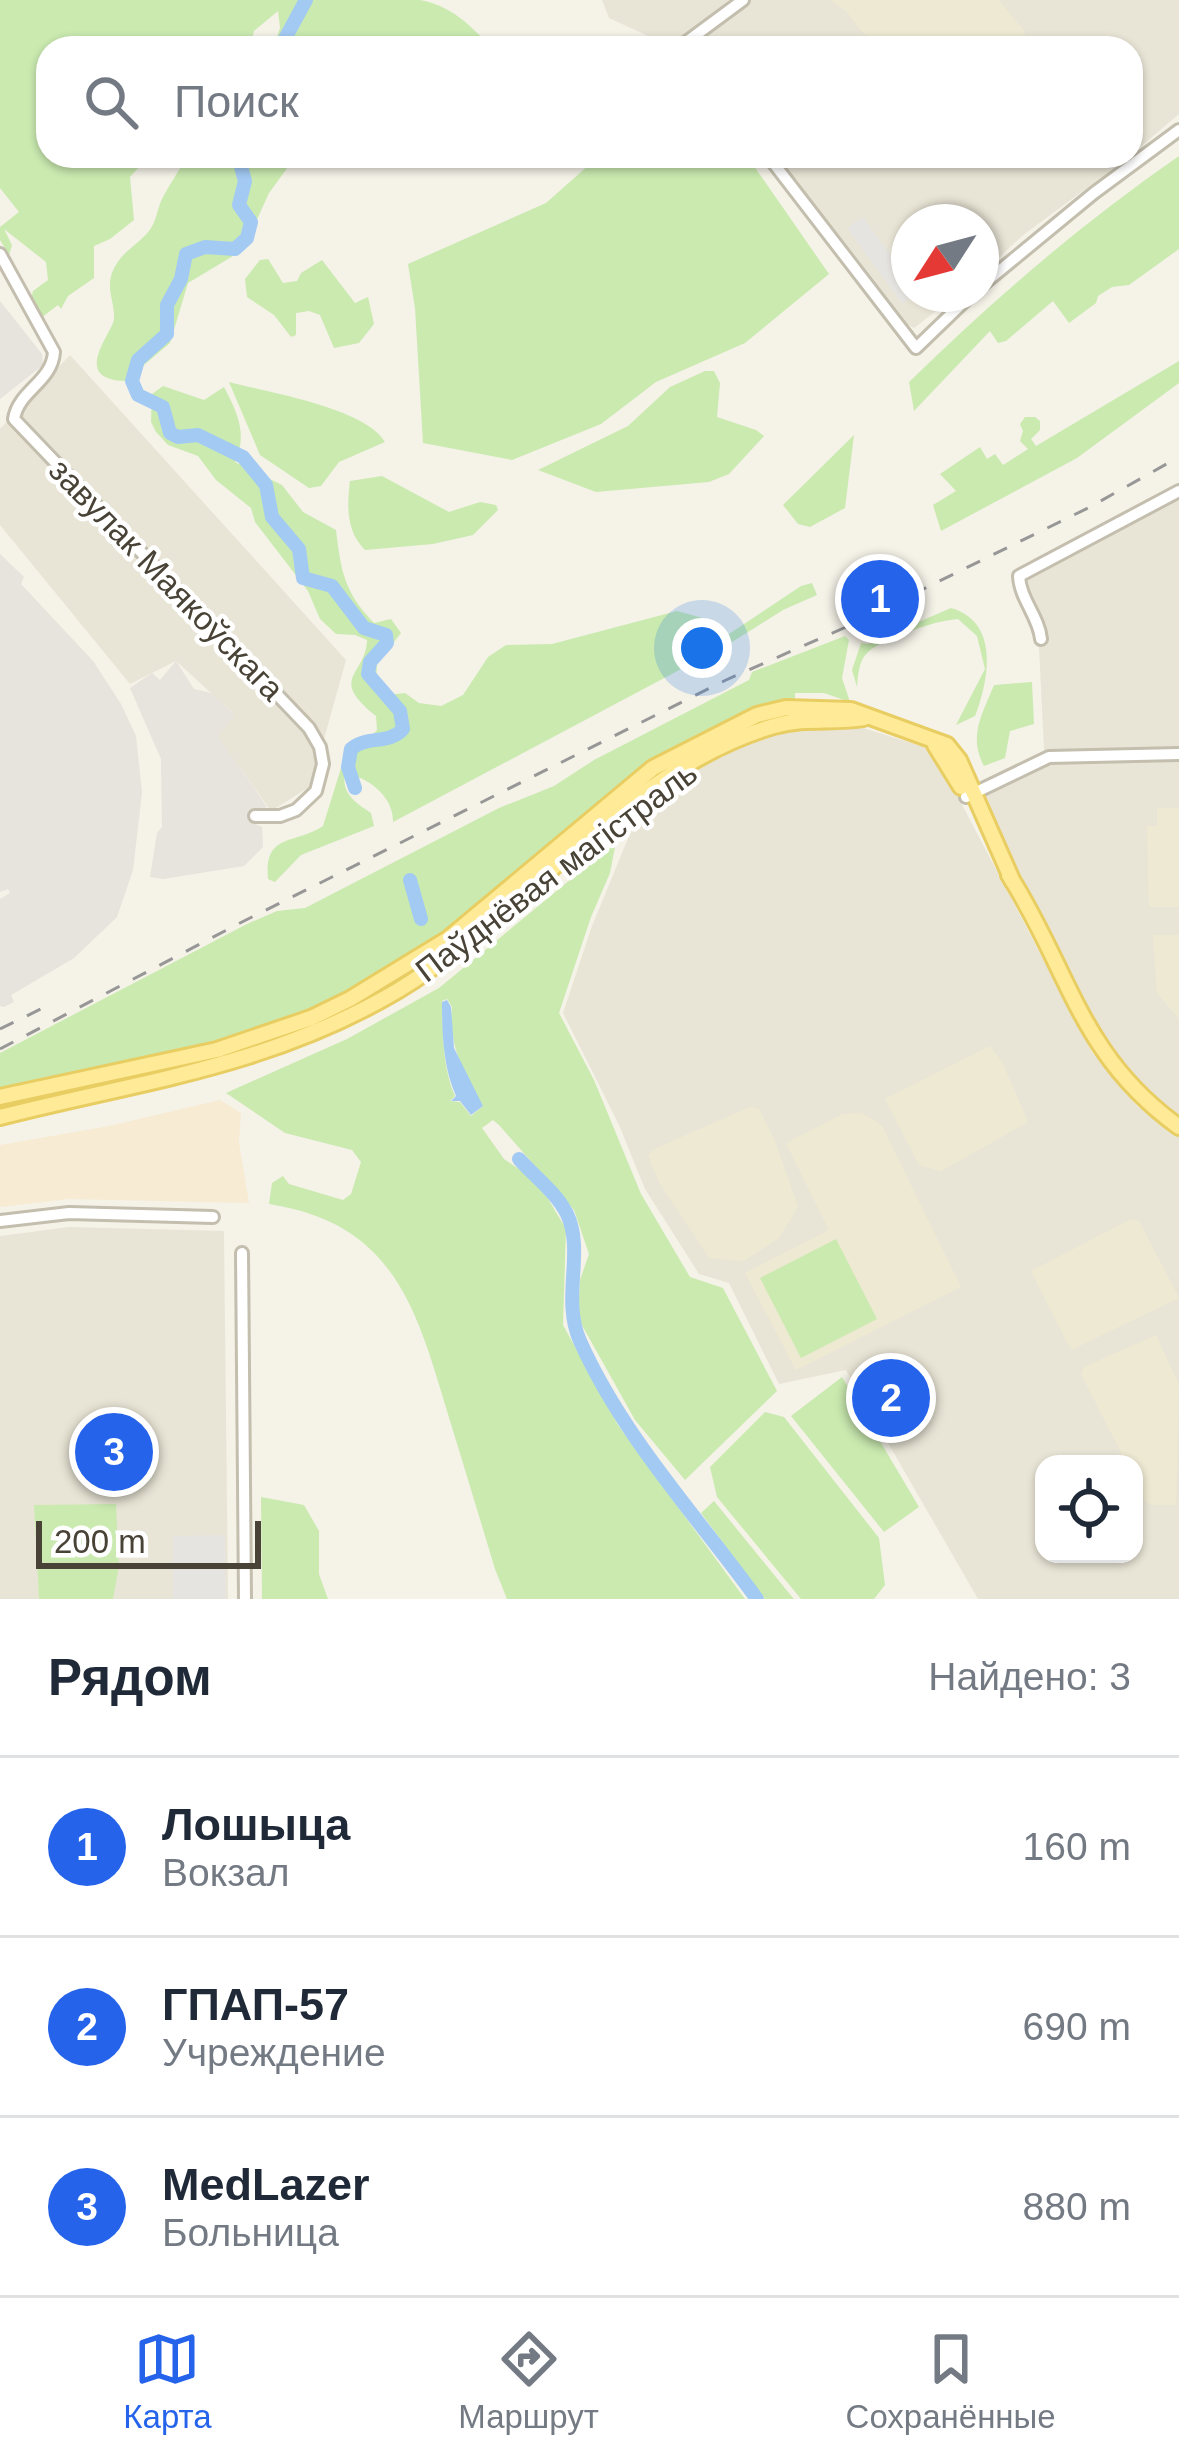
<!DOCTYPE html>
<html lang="ru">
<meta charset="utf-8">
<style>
:root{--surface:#fff;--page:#f6f6f7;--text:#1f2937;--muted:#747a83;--line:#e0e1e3;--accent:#2563eb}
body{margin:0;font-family:Arial,sans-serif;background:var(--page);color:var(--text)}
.controls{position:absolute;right:36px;bottom:36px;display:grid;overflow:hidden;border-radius:24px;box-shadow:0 3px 9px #0004}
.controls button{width:108px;height:108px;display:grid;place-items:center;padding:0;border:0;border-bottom:3px solid var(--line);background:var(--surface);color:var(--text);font:60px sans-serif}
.compass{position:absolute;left:891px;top:204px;width:108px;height:108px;border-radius:50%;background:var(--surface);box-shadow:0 3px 9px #0004;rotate:234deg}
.scale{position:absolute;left:36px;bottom:30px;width:225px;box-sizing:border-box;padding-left:12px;border:6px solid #484336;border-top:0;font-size:33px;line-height:42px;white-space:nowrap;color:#484336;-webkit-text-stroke:9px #fff;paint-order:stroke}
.you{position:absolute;left:702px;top:648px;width:42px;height:42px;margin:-30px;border:9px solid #fff;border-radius:50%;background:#1a73e8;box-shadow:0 0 0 18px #1a73e833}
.badge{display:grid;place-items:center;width:78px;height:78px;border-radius:50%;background:var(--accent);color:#fff;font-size:39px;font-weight:700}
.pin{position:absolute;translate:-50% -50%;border:6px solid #fff;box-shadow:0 3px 12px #0006}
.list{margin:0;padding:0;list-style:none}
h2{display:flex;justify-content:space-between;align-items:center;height:156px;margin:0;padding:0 48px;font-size:51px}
h2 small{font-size:39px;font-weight:400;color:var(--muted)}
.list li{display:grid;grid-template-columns:78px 1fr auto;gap:36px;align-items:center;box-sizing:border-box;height:180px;padding:0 48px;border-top:3px solid var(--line)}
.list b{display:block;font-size:45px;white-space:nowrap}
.list p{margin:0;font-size:39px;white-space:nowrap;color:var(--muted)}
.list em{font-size:39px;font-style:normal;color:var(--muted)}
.icon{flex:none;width:66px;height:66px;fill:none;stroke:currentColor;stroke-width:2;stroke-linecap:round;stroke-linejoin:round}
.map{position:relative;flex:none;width:1179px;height:1599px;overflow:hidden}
.search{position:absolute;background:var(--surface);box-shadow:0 3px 9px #0004;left:36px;right:36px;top:36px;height:132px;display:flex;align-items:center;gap:30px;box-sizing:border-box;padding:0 42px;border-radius:36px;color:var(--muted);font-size:45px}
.sheet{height:696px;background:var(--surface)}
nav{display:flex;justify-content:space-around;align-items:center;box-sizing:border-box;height:168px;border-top:3px solid var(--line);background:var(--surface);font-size:33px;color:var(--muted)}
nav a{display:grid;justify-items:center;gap:6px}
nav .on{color:var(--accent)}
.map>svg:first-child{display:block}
</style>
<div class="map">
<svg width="1179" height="1599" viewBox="0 0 1179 1599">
<rect width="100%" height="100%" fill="#f5f2e8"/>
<!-- residential -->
<path fill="#e9e5d6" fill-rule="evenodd" d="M602,0H729L672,47L609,18Z
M749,0H1179V114L1131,155V48H696L699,38Z
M777,156H1130L1022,236L981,274V222H909V294H958L914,328L905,323Z
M70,355L346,660L311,786L271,811L217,736L234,714L176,661L130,684L0,525V429Z
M1179,497V748L1044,750L1038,627L1023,580Z
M854,725L924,747L938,759L1093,1054L1137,1106L1179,1136V1599H978L846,1370L779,1384L729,1283L699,1274L645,1189L619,1125L563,1013L592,926L643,802L752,737L787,726ZM1044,1464H1134V1554H1044Z
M1179,758V1117L1139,1084L1108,1046L1021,876L985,795L1051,762Z
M69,1227L224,1231L228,1599H0V1236Z"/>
<!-- commercial -->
<path fill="#f7ebd3" d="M220,1100L241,1113L239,1143L249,1203L68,1199L0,1207V1145L109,1126Z"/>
<!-- industrial -->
<path fill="#e7e3dd" d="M0,301L42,354L43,365L0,399Z
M0,554L24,577L21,584L93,661L121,704L136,736L142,792L133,870L117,917L74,958L11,995L14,1002L4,1007L0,1006V899L10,893L8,889L0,892Z
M176,661L194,689L211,693L235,715L218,736L267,807L255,811L253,823L262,827L263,847L244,866L163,879L150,877L157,833L162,827L161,759L130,688L152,673L160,680Z"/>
<!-- education -->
<path fill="#eee9d2" d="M830,0H999L1025,32L1022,48H888L862,32L847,12Z
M1157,808H1179V907H1149L1147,826H1157Z
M1153,935H1179V1019L1157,993Z
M990,1046L1002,1062L1028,1122L941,1171L919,1165L885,1099Z
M750,1107L759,1109L775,1141L798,1207L779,1238L744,1261L709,1258L660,1184L648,1156L652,1150Z
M862,1113L882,1126L961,1287L796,1370L745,1273L829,1230L786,1143L843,1114Z
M1131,1219L1139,1221L1179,1298L1071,1350L1031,1271Z
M1156,1335L1179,1385L1176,1505H1151L1145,1501L1134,1479V1464H1127L1081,1374L1084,1367Z"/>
<!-- green -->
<path fill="#caeab0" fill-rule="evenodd" d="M0,0H420C452,6 470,25 492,48H273L280,28L278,11L254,31L250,48H48V156H149L130,177L134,220L110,239L94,246V278L68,296L61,309L58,305L41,318L31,299L33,291L48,280L46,262L4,229L12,245L9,255L0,240V227L19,212L0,188Z
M187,156H296L269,193L243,250L188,283L170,343L125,381C70,379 112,334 114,319C115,302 106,290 112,273C119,253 137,246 149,231C157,221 157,208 163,197C170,183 180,170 187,156Z
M599,156H747L829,274L745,343L656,382L601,424L512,460L423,443L415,308L408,264L546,203Z
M1179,156V249L1129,285L1112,287L1098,296L1096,303L1069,323L1053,301L1006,341L998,343L990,331L914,411L909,382C994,299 1081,224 1179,156Z
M268,259L283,283L297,281L301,273L322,260L355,303L368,297L374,324L359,343L334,348L320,315L309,311L296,313V335L291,337L274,315L247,297L245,279L260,260Z
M1179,361V383L1077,458L941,531L933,505L956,491L940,474L980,447L987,459L995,454L1003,465L1028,449L1020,441L1023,431L1020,424L1025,417H1035L1040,421V430L1031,439L1036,446Z
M705,371H714L720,383L717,417L756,430L764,436L729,474L709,482L596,492L538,470L628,426L670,387Z
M229,382C267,392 366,408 385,442L339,462L321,486L309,488L260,455Z
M163,386L204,400L224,387C237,412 248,434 235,462L282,485L303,512L336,530C341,571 344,592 374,623L391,619L401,633L377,664L376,686L388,695L405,693L419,703L441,706L463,695L488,657L506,645L552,644L677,611L703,618L726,636L801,586L812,583L817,595L783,610L732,642L393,822C394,796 367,777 345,773C341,794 356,803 371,813L374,826L301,855L275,882L268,879C264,832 295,845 323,826L341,768L377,730L376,716C327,677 366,676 367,640L355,635L336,634L320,619L308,591L255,522L251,508L216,480L198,456L168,445L156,432L151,422L152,394Z
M854,435L845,508L810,527L798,524L783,505Z
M382,476L449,512L480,502L496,505L498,510L473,535L433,544L365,550C346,531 347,506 350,481Z
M951,608C1000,622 989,680 975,716L956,725L985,669L977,636L958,619C937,620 884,638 868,652C858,661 858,677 857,687L852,670L861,643L868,644Z
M845,636L849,640L842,678L850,702L824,693H795V699L743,715L656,760L622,784L434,943L325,1006L242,1038L0,1090V1053L247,924L277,911L305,908L499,808L554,786L594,760L749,680L752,672Z
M1032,682L1034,724L1010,731L1005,758L984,766C968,736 982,715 994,685Z
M616,842L610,873L591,917L559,1013L594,1080L641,1194L690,1277L723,1288L777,1391L685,1480L635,1420L578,1318L580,1280L589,1254L574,1210L499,1125L493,1120L482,1128L504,1159L525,1173L547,1197L566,1229L563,1325L618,1425L745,1599H507L495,1569C479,1516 463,1463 447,1411C416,1307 393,1223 269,1204L272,1183L283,1176L289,1184L343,1200L351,1194L361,1162L352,1150L285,1133L226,1093L347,1039L439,988ZM447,999L452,1007C448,1044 464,1075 483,1106L471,1116L460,1102L450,1101L455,1096C442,1067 443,1032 442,1001Z
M836,1239L877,1319L801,1358L760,1278Z
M842,1377L919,1507L884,1532L791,1416Z
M765,1412L784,1417L879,1538L885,1585L874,1599H801L717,1497L710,1467Z
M261,1497L304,1505L319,1531V1574L328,1599H262Z
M714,1501L793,1598L794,1599H765L701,1513Z
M116,1504L119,1566L113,1599H39L34,1505Z"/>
<!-- parking -->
<path fill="#e6e4e0" d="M863,217L909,280V294H916L902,304L847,228Z
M225,1535L226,1599H173V1536Z"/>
<!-- water -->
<path fill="#a3caf3" d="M447,1000L451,1007L454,1048L483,1106L471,1115L460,1101H451L456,1096C443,1067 442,1033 442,1002Z"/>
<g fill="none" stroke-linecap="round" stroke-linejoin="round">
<!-- river -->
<path stroke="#a3caf3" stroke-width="14" d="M280,48L306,0
M238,156L245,181L239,205L251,222L247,238L235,249L205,247L186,254L181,279L167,305V334L138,360L132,381L138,395L163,407L170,433L178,437L198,435L243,457L266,485L272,517L299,549L303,578L332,586L364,628L386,635L387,643L370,662L368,674L400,711L403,729C389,745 367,735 351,749L348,767L355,788
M410,880L421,919
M519,1159C535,1177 556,1192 567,1214C585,1252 561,1298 580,1341C623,1437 696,1515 757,1599"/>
<defs>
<path id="minor" d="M689,48L685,43L743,0
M768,156L916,348L972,294
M0,254L54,352C52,382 18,391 14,419L309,728L320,747L323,764L316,791L296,810L280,816H255
M981,286L1094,193L1179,130
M1041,639C1039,617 1020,599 1019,576L1179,491
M966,797L1049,757L1179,754
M0,1221L69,1213L213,1217
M242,1253L245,1599"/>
<path id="major" d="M935,745L961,787
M1009,875C1070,971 1079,1055 1179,1127
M0,1097L217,1050L311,1018L350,999L448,939L653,768L757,715L786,708L851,710L947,745L959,760L1013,882
M0,1117C141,1081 268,1067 397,991C525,914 628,768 774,726C805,717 834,723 864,718"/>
</defs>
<!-- minor casing -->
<use href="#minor" stroke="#c3bead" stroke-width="16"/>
<!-- major casing -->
<use href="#major" stroke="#e8cd63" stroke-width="20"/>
<!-- minor -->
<use href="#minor" stroke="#fff" stroke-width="10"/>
<!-- major -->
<use href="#major" stroke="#ffeb97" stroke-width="14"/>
<!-- rail -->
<path stroke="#979797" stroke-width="3" stroke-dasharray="15 15" stroke-linecap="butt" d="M0,1029L49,1005
M0,1049L240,923L726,680L846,627L1090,507L1179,457"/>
</g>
<g text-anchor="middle" stroke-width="9" stroke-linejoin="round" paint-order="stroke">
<!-- street labels -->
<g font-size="33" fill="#484336" stroke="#fff">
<text transform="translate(167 579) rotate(46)" y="12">завулак Маякоўскага</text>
<text transform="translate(556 871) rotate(-37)" y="12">Паўднёвая магістраль</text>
</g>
</g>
</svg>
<div class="controls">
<button><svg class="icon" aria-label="locate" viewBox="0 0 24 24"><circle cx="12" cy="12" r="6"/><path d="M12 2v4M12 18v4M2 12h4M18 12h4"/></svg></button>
</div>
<svg class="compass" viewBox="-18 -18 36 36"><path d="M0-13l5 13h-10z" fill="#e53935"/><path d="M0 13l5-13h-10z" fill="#747a83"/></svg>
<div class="scale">200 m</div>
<div class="you"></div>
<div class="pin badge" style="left:880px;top:599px">1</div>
<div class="pin badge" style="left:891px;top:1398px">2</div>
<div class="pin badge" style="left:114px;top:1452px">3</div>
<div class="search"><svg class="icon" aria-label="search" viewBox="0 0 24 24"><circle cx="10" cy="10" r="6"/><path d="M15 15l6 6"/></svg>Поиск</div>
</div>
<section class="sheet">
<h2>Рядом<small>Найдено: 3</small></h2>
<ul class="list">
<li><span class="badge">1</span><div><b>Лошыца</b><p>Вокзал</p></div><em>160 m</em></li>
<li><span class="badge">2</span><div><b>ГПАП-57</b><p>Учреждение</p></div><em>690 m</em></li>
<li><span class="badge">3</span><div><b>MedLazer</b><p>Больница</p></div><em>880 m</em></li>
</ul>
</section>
<nav>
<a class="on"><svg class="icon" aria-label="map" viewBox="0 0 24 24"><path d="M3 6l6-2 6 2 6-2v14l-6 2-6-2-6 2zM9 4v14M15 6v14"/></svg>Карта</a>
<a><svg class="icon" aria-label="directions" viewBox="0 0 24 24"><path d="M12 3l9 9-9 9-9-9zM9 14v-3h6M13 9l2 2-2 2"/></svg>Маршрут</a>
<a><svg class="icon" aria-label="saved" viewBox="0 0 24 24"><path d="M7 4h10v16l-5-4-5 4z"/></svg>Сохранённые</a>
</nav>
